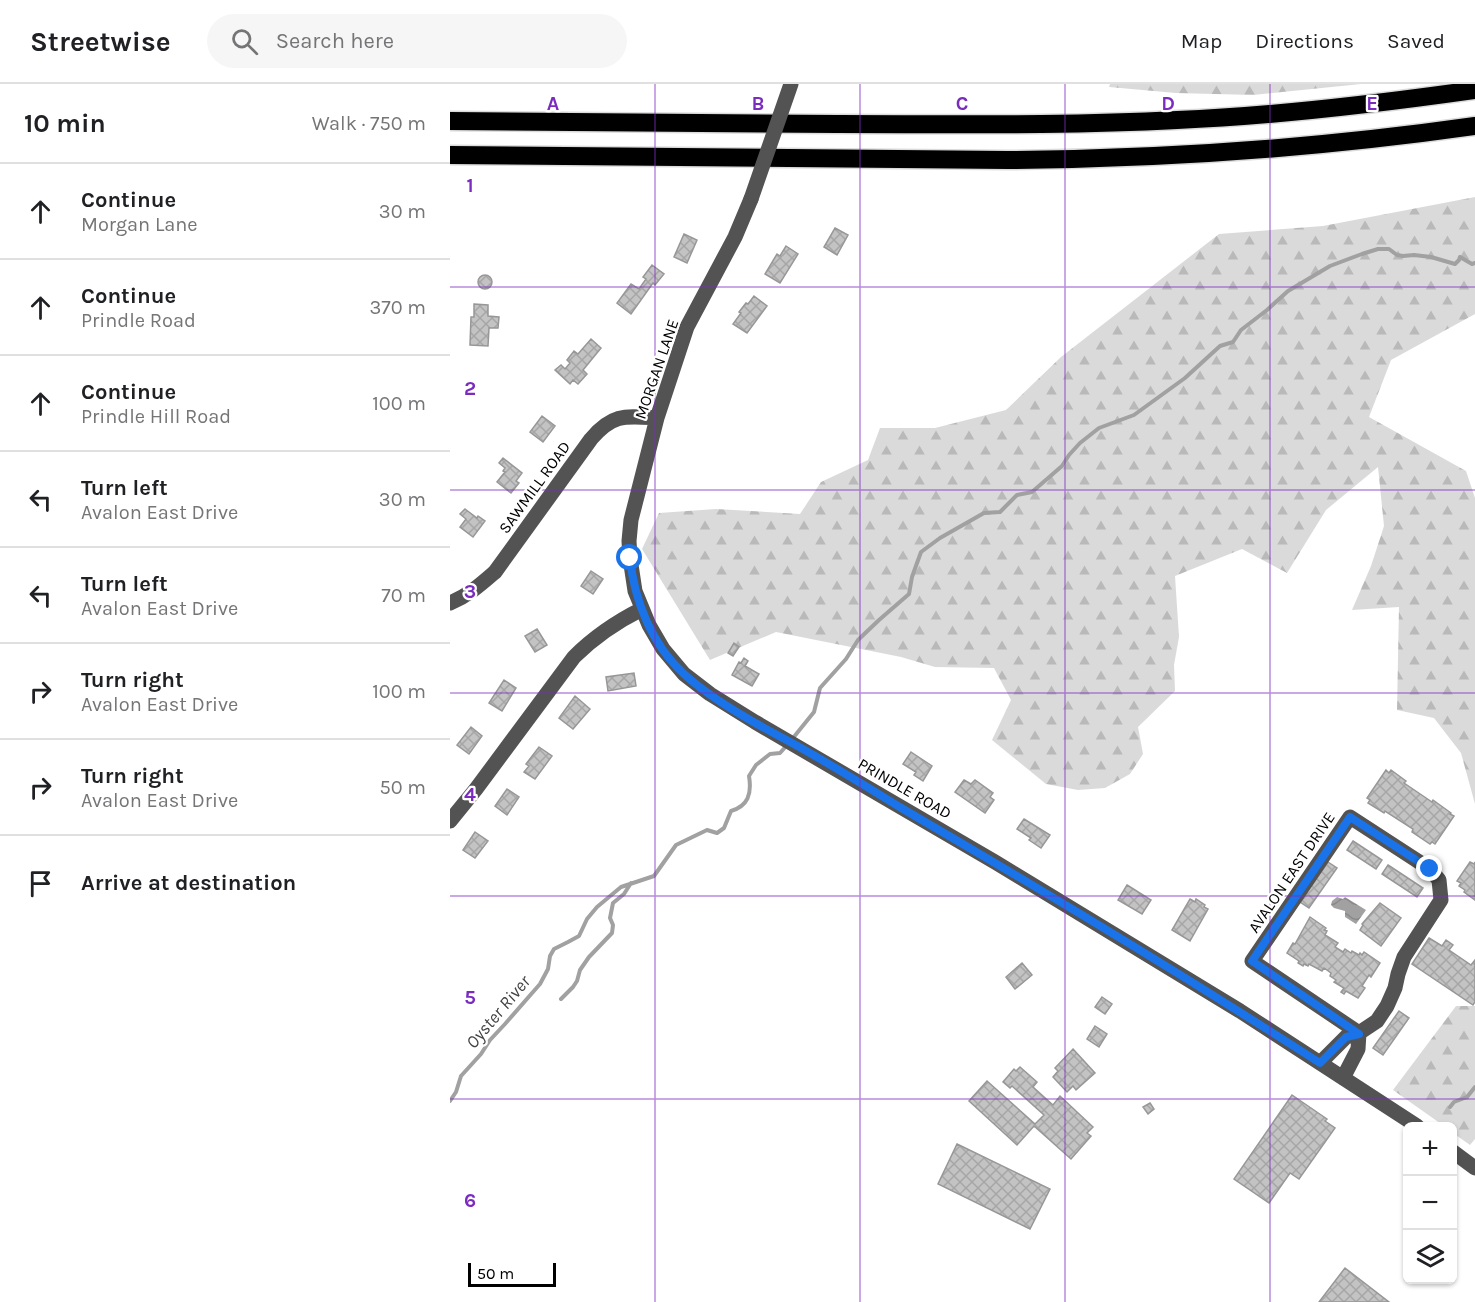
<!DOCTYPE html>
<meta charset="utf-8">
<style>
:root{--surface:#fff;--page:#f6f6f6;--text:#202124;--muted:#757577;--line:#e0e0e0}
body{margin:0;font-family:Karla,sans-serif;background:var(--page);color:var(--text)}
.controls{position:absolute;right:18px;bottom:18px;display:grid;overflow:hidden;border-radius:9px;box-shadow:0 2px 4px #0004}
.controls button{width:54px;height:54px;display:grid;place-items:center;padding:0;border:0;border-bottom:2px solid var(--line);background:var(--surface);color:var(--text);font:30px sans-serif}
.scale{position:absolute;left:18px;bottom:15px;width:88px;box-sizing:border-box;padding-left:6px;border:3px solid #000;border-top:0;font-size:16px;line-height:21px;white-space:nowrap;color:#000;-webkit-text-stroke:4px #fff;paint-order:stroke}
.stop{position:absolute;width:18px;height:18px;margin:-14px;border:4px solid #1a73e8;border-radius:50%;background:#fff}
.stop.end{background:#1a73e8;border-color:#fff;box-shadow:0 2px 6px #0008}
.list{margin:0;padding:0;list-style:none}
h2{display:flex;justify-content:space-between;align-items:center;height:78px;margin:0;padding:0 24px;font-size:26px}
h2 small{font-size:20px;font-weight:400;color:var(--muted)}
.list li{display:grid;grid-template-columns:39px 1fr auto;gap:18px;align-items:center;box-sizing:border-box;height:96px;padding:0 24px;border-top:2px solid var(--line)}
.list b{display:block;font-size:22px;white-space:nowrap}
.list p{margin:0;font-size:20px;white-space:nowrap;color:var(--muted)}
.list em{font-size:20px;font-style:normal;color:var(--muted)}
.icon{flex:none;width:33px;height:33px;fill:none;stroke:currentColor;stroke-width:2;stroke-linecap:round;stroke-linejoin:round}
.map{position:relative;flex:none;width:1025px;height:1218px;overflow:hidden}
header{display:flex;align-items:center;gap:36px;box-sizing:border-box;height:84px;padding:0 30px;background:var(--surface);border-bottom:2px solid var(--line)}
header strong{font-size:28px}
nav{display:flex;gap:33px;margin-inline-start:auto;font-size:21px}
.search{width:420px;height:54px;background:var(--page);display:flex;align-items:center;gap:15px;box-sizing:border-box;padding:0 21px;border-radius:33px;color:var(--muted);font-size:22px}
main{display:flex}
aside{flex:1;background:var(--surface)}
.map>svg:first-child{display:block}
</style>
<header>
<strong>Streetwise</strong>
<div class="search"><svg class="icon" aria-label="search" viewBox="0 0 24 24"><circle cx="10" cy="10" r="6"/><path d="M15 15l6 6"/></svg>Search here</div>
<nav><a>Map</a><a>Directions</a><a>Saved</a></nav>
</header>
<main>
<aside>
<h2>10 min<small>Walk · 750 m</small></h2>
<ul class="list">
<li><svg class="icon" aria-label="ahead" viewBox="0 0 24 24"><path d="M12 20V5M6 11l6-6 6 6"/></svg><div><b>Continue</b><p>Morgan Lane</p></div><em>30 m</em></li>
<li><svg class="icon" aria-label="ahead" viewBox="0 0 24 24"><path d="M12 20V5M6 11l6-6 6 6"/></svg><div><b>Continue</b><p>Prindle Road</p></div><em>370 m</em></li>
<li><svg class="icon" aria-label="ahead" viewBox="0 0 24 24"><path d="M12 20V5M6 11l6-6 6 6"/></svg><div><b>Continue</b><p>Prindle Hill Road</p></div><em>100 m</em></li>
<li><svg class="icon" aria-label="left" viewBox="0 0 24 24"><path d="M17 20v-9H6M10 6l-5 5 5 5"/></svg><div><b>Turn left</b><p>Avalon East Drive</p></div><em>30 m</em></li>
<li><svg class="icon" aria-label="left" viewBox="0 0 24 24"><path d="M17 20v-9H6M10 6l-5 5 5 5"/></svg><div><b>Turn left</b><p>Avalon East Drive</p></div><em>70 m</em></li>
<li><svg class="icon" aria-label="right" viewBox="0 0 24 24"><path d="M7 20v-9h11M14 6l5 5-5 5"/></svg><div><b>Turn right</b><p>Avalon East Drive</p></div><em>100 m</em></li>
<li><svg class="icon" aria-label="right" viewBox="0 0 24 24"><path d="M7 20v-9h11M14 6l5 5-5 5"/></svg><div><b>Turn right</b><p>Avalon East Drive</p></div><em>50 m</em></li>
<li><svg class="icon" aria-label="arrive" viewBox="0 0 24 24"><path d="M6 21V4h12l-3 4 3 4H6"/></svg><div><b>Arrive at destination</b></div></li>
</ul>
</aside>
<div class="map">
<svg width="1025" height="1218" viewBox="0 0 1025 1218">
<defs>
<pattern id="forest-firs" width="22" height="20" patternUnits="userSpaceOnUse" patternTransform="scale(1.5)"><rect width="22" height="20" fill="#dadada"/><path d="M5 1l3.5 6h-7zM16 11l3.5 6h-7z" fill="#b9b9b9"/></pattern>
<pattern id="water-waves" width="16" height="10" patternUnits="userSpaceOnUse" patternTransform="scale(1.5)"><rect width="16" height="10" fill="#a1a1a1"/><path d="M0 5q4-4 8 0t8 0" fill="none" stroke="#898989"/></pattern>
<pattern id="building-cross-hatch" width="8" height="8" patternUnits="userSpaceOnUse" patternTransform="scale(1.5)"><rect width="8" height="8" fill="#c3c3c3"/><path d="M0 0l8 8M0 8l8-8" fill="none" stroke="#a6a6a6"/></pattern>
</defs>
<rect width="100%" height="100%" fill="#fff"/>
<!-- forest -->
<path fill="url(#forest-firs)" d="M660,0H911L803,11L726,9L659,3Z
M1025,113V230L941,276L919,333L1016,387L1025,414V720L1011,669L984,634L947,626L949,523L902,526L921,482L934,442L928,383L876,426L837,489L792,465L725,492L729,553L724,581L725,607L688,643L693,670L680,690L655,704L628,706L596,700L542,656L561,616L544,584L485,583L451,573L326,548L260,576L192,465L209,429L266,425L350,430L371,398L418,376L430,344H485L556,326L611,273L769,150L873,142Z
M1006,922H1025V1055L1020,1061L1003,1049L1002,1042H994L943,1006Z"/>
<!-- water -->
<path fill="url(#water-waves)" d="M887,813L893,815L895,813L916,826L906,840L895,833V827L884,824L881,821L882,817Z"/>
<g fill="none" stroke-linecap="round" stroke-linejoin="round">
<!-- stream -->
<path stroke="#a1a1a1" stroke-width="4" d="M343,654L364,628L370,604L396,575L408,556L429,536L459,510L462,493L471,468L490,454L534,429L550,428L567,411L582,408L612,382L619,371L630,359L649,344L684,331L735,294L770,262L783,258L791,246L817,226L838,207L880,182L912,170L928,165H939L947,171L953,172L964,171L981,173L1005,180L1009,176L1010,173L1022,180L1025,179
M111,915L123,903L127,897L130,886L139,873L162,849L163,841L160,834L163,819L174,810L181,799
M0,1017L6,1008L11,992L31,970L40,956L55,940L90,900L98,885L100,872L104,865L118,858L129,852L137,835L147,823L171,803L204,792L226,761L257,746L267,749L274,744L281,727C298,722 302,710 299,692L306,681L320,670L330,669L338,660
M1000,1023L1004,1018L1017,1013L1025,1003"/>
</g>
<!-- building -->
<path fill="url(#building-cross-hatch)" stroke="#979797" stroke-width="1.5" d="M385,144L398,151L387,171L374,163Z
M234,150L247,156L237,179L224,173Z
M336,162L348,170L330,199L315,190L327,170L330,172Z
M202,181L214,190L205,201L203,199L181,230L167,219L181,200L189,205L196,195L193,193Z
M28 198a7 7 0 1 1 14 0a7 7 0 1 1-14 0Z
M304,212L317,222L297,249L283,240L291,229L289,228L296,219L298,220Z
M24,220L38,221V232L49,233L48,244H39L38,262L20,261L21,233H24Z
M141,255L151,264L133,286L137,290L128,300L123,296L120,300L105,286L111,281L115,285L120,279L117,276L124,267L128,270Z
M92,332L105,342L93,358L80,348Z
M53,374L72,389L66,397L69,399L61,409L47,398L55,388L53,387L55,384L49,379Z
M15,425L27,434L28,432L35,437L23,453L10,443L16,435L10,430Z
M141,487L153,495L143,510L131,502Z
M87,545L97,561L85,568L75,552Z
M284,559L289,563L283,572L278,569Z
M294,574L298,577L295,582L309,590L302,602L282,591L289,578L291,579Z
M184,589L186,602L158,607L156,593Z
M54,596L66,604L52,627L39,619Z
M125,612L140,625L123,645L109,634Z
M21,643L32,652L19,670L7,661Z
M89,663L102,672L85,695L74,688L79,682L76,680Z
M461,668L482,682L473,697L464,691L466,688L453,680Z
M936,686L939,689L941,686L956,697L954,699L982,718L983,716L1001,729L1000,730L1004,732L985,760L982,758L980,760L962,748L963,745L935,727L934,729L918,719L920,716L917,714Z
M514,696L521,700L525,696L543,709L540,713L544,716L535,729L505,708Z
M57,705L69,713L57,731L45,722Z
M574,735L600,751L591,764L579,756L581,754L567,745Z
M25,748L38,757L25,774L13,766Z
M903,757L932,776L926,785L897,766Z
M878,778L887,784L859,824L850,818Z
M1020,778L1024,780L1025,778V816L1014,808L1015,806L1009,802L1011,799L1007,797Z
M938,781L973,804L967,813L932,790Z
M677,801L701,816L692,830L668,816Z
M740,815L745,818L746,815L755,821L754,823L758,825L740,857L722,846Z
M930,819L951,834L931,862L910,846L913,841L912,840Z
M860,833L876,844L874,846L877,847L875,851L888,859L885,863L893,868L895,865L901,869L902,867L909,871L910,869L912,871L914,868L930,879L921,893L919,891L912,902L915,904L908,914L896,907L894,910L891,908L894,904L884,898L886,896L880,892L881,889L874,884L872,887L859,880L858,882L854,880L853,882L848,879L849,877L837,869L843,859L845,860Z
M979,854L992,862L996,856L1003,861L999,866L1021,881L1025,876V918L1023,921L962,880Z
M572,879L582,891L565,905L556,893Z
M652,913L662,920L655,930L645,923Z
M949,927L959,934L933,971L923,964Z
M645,942L657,950L649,963L637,955Z
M623,965L645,989L626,1006L623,1002L617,1008L603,993L608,987L605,984Z
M570,983L587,998L583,1003L603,1021L610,1012L643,1043L637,1049L641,1052L621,1075L584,1042L567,1061L519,1017L537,997L585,1040L594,1031L562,1002L560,1004L553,998L564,985L566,987Z
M842,1011L877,1035L875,1037L885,1044L849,1095L840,1089L819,1119L784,1095Z
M700,1019L704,1025L698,1030L693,1023Z
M507,1060L600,1105L580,1145L488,1100Z
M895,1184L939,1218H869Z"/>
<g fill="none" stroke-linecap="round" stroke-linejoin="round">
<defs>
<path id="highway" d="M0,37C129,38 258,39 387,40C500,40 614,42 727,36C827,32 926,20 1025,6
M0,71L557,76C714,75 870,64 1025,42"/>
</defs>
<!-- highway casing -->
<use href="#highway" stroke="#dbdbdb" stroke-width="21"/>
<!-- minor -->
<path stroke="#535353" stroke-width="15" d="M301,115L285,153L237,243L207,334L181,436L179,457L180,474L185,507L199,541L213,565L234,590L260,610L305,638L545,778L790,927L967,1042
M0,519C19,511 30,501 45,488L141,355C163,329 176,332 207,334
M0,737L26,705L124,573C144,553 166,538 192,525
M870,979L896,953L909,949L927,937L937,922L945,904L948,890L954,873L991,816L989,796L980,785L900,733L802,877L909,949
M893,994L908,965L909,949
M1002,1067L1025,1084"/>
<!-- highway -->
<use href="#highway" stroke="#000" stroke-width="18"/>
<!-- minor-bridge -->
<path stroke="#535353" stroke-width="15" d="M301,115L341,0"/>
</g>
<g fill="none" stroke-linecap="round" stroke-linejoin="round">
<!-- route -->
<path stroke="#1a73e8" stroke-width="8" d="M180,474C184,516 202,561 234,590C260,614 297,635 329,652C371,674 412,700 453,725C594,807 733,891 870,979L896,953L909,950L802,877L900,733L980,785"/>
</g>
<!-- grid -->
<path fill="none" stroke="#7b2cbf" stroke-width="1.5" stroke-opacity="0.55" d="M205,0V1218M410,0V1218M615,0V1218M820,0V1218M0,203H1025M0,406H1025M0,609H1025M0,812H1025M0,1015H1025"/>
<g text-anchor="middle" stroke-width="4.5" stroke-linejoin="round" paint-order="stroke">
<!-- street labels -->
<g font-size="16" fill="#000" stroke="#fff">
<text transform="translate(206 285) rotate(-71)" y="6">MORGAN LANE</text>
<text transform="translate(84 403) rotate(-54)" y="6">SAWMILL ROAD</text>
<text transform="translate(455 704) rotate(30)" y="6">PRINDLE ROAD</text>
<text transform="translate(841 788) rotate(-56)" y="6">AVALON EAST DRIVE</text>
</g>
<!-- water labels -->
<g font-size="18" font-style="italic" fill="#424242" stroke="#fff">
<text transform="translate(48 928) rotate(-50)" y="6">Oyster River</text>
</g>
</g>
<g font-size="20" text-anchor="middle" font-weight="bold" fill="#7b2cbf" stroke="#fff" stroke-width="4.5" stroke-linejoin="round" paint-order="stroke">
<text x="103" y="26">A</text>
<text x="308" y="26">B</text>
<text x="512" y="26">C</text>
<text x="718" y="26">D</text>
<text x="922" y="26">E</text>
<text x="20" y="108">1</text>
<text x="20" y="311">2</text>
<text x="20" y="514">3</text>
<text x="20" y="717">4</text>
<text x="20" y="920">5</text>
<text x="20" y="1123">6</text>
</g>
</svg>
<div class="controls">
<button>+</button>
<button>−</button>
<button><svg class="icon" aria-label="layers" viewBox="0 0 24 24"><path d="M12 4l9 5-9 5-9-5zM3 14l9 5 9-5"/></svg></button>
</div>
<div class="scale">50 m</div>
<div class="stop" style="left:180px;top:474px"></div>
<div class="stop end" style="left:980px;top:785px"></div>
</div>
</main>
